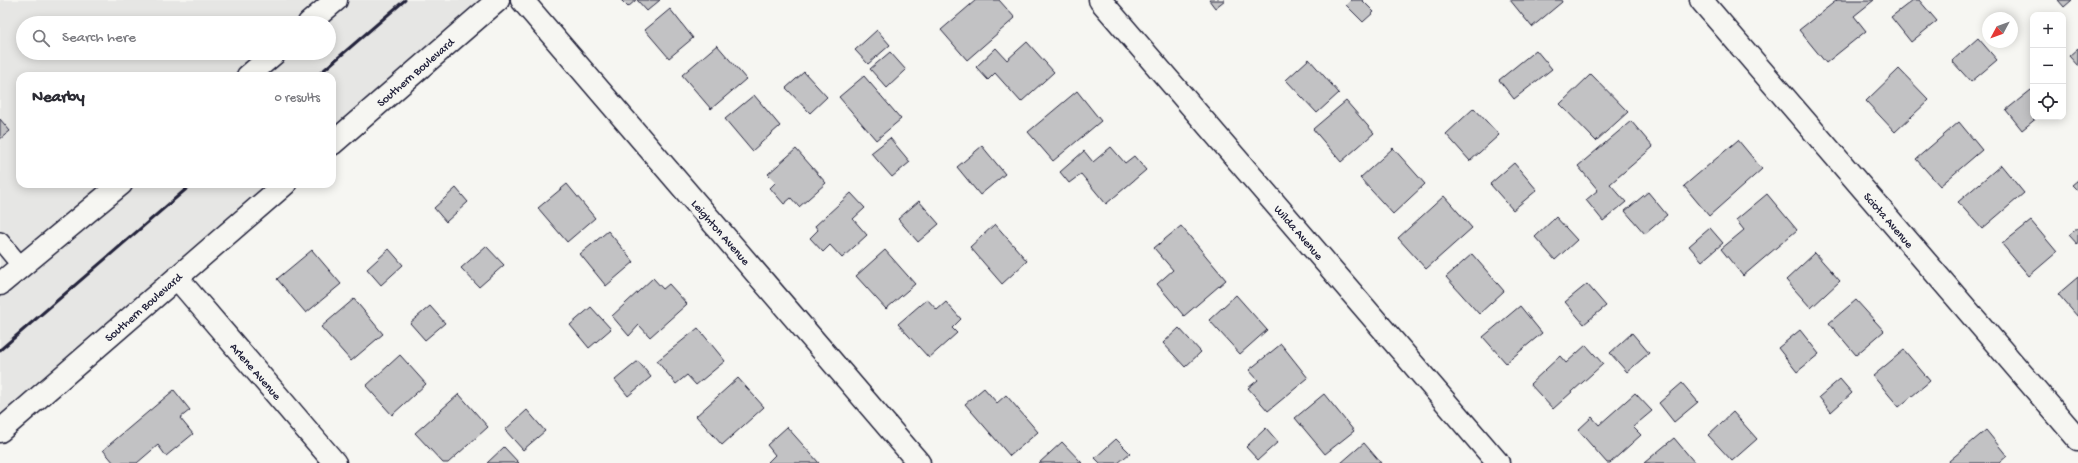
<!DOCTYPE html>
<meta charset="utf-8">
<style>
:root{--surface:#fff;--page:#f7f7f7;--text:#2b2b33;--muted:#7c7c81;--line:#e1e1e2}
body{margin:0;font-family:"Gochi Hand",sans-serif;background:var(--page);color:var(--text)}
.controls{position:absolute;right:12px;top:12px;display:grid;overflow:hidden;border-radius:8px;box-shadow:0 2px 10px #0003}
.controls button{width:36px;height:36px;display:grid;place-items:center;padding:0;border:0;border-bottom:1px solid var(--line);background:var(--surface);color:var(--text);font:20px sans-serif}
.compass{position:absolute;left:1982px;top:12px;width:36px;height:36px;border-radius:50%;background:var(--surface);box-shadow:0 2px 10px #0003;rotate:229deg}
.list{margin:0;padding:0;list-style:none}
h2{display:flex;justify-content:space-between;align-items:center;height:52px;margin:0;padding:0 16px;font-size:17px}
h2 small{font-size:13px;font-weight:400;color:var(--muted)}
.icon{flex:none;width:22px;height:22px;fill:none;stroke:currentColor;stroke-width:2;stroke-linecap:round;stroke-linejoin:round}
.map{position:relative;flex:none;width:2078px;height:463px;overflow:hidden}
.search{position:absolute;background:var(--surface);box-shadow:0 2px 10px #0003;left:16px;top:16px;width:320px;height:44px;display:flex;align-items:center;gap:10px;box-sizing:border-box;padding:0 14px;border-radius:22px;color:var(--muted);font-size:15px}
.panel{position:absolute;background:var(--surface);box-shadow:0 2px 10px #0003;left:16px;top:72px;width:320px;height:116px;border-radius:12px}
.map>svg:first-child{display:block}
</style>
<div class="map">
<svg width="2078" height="463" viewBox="0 0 2078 463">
<rect width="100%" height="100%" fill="#f6f6f2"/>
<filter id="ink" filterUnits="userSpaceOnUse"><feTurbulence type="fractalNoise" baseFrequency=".025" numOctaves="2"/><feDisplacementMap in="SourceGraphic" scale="8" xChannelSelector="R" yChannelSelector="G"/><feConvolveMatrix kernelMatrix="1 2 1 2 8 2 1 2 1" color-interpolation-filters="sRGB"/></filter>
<g filter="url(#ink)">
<!-- built -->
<path fill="#e6e6e4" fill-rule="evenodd" d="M0,0H498L332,144V76H20V184H285L0,431ZM23,23H329V53H23Z"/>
<!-- building -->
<path fill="#c2c2c4" stroke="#22223b" d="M621,0H636L628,7Z
M637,0H660L647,11Z
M976,0H999L1015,18L967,60L941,30Z
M1209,0H1225L1215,8Z
M1351,0H1362L1374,12L1363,22L1346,5Z
M1510,0H1561L1562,2L1532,27Z
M1837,0H1874L1854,16L1866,31L1826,63L1799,30Z
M1913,0H1919L1937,21L1911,42L1891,17Z
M2058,0H2072L2064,7Z
M670,9L693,38L669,58L645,30Z
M877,30L890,45L868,64L855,50Z
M1978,38L1997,60L1971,82L1952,61Z
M1027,42L1054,72L1021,102L995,73L988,80L976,67L996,48L1007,60Z
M717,45L746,79L711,109L682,75Z
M2078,48V66L2069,56Z
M1536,50L1552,69L1514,99L1499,80Z
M890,52L906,70L887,88L870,69Z
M1309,59L1339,93L1317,113L1286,80Z
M1899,69L1929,100L1895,132L1866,101Z
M804,72L827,97L810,113L786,88Z
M1591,74L1628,112L1596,141L1560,104Z
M864,76L901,119L876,140L839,97Z
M2031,90L2033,92V117H2038L2022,130L2006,110Z
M1077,91L1101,121L1053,161L1028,132Z
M754,95L780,126L752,151L725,119Z
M1346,101L1374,133L1341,162L1313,129Z
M1474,108L1499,135L1470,161L1446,134Z
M0,119L10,131L0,139Z
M1631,121L1653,147L1610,184L1626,202L1603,221L1586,200L1598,190L1578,166Z
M1959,122L1982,150L1940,186L1916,159Z
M890,138L910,162L892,177L871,153Z
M1738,140L1762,169L1709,216L1684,186Z
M982,146L1005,174L980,195L957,167Z
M1111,147L1125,163L1134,156L1146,170L1106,204L1081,174L1069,183L1060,172L1084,151L1093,162Z
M1393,148L1425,184L1393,214L1360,178Z
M796,149L826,183L799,207L791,198L784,204L770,188L776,182L768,174Z
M1514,163L1537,190L1513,210L1490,184Z
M2001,165L2024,193L1982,229L1958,202Z
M2078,180V191L2072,185Z
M567,184L595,218L567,242L538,208Z
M456,188L468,202L446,222L434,208Z
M1648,192L1667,215L1645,234L1625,211Z
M851,193L865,208L853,219L867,235L842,258L830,245L823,252L810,238L818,230L815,226Z
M1767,194L1797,230L1743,276L1721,249L1744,230L1736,220Z
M1444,196L1472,228L1426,269L1398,238Z
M919,201L939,224L918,242L898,219Z
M1556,217L1577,240L1555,260L1535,237Z
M2031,221L2057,252L2029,276L2002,244Z
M995,224L1027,261L1002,284L970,247Z
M1181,226L1226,280L1184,316L1157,284L1173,270L1154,248Z
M1710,228L1723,243L1702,261L1689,246Z
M2078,228V245L2069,235Z
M608,231L634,262L606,286L580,254Z
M486,246L504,265L479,287L461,268Z
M389,249L403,265L381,285L367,269Z
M312,250L341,284L306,313L277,279Z
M885,250L915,284L886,309L856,276Z
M1815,253L1840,281L1811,308L1786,280Z
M1472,254L1504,291L1479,314L1446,277Z
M2078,277V317L2058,294Z
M653,278L663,289L669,284L687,304L650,337L639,325L629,336L612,316Z
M1587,284L1606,306L1584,324L1565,302Z
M1236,295L1267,330L1240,354L1209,320Z
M354,299L383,334L351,361L321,327Z
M927,299L937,310L946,302L961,319L952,328L957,333L929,358L898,324Z
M1856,300L1884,331L1856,355L1829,323Z
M430,306L445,323L425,340L410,323Z
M1520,306L1542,333L1506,363L1483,337Z
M591,307L611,329L589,348L570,325Z
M698,328L725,361L696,385L687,375L676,384L657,361Z
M1179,328L1201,352L1185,367L1163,343Z
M1800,330L1819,354L1797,372L1778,348Z
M1632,333L1649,353L1627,372L1610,353Z
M1281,344L1308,378L1268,411L1248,388L1258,380L1249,370Z
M1586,345L1603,364L1553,409L1530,384L1560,356L1566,363Z
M1904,350L1930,381L1899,407L1873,376Z
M400,355L426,384L392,415L366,386Z
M638,361L651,377L628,396L615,380Z
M738,378L764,407L722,445L696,416Z
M1840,379L1852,393L1831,412L1819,397Z
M1682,383L1698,402L1674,422L1659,403Z
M984,388L997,403L1006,395L1038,432L1010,456L965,404Z
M174,390L190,410L180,418L193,434L166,456L158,445L137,463H114L103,450Z
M1635,393L1652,411L1633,427L1641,435L1610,463H1607L1578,430L1592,417L1599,425Z
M459,394L488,427L448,463H443L415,433Z
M1324,394L1354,431L1325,454L1295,418Z
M527,410L545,431L523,450L505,430Z
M1733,412L1757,439L1732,461L1708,435Z
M787,427L819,463H767L775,455L767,445Z
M1266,428L1278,442L1258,460L1246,447Z
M1986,430L2007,456L1999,463H1950L1949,461Z
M1674,438L1695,463H1644Z
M1116,439L1130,453L1118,463H1100L1095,458Z
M1062,442L1082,463H1039Z
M1364,443L1381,463H1341Z
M504,447L519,463H487Z"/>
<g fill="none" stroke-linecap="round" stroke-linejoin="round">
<defs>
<path id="lane" d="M0,241L21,266"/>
<path id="street" d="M522,0L919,463
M1100,0L1498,463
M1701,0L2078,439
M309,23L336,0
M248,76L275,53
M177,278L335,463
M0,284L121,184"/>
<path id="secondary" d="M332,144L498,0
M0,431L285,184"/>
</defs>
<!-- lane casing -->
<use href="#lane" stroke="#22223b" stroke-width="20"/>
<!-- street casing -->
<use href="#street" stroke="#22223b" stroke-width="25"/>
<!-- secondary casing -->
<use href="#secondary" stroke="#22223b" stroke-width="25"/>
<!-- lane -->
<use href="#lane" stroke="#f6f6f2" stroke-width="17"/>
<!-- street -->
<use href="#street" stroke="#f6f6f2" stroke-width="22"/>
<!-- secondary -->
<use href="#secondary" stroke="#f6f6f2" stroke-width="22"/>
<!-- rail -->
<path stroke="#22223b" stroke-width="3" d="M317,76L405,0
M0,350L192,184"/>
</g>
</g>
<g text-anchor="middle" stroke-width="3" stroke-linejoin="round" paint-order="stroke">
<!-- street labels -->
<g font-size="12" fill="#22223b" stroke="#f6f6f2">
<text transform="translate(415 72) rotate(-41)" y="4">Southern Boulevard</text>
<text transform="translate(1889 220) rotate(49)" y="4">Sciota Avenue</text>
<text transform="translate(721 232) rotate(49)" y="4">Leighton Avenue</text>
<text transform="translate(1299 232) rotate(49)" y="4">Wilda Avenue</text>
<text transform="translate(143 307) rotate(-41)" y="4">Southern Boulevard</text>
<text transform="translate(256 371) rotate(49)" y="4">Arlene Avenue</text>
</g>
</g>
</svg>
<div class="controls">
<button>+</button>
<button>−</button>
<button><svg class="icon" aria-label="locate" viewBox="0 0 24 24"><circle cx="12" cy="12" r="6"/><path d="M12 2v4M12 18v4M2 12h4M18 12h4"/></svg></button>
</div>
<svg class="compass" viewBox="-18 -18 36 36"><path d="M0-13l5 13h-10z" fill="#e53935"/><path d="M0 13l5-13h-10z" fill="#7c7c81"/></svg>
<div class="search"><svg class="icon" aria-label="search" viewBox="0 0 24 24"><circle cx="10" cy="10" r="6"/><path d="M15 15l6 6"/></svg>Search here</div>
<section class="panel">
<h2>Nearby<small>0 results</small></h2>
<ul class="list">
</ul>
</section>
</div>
